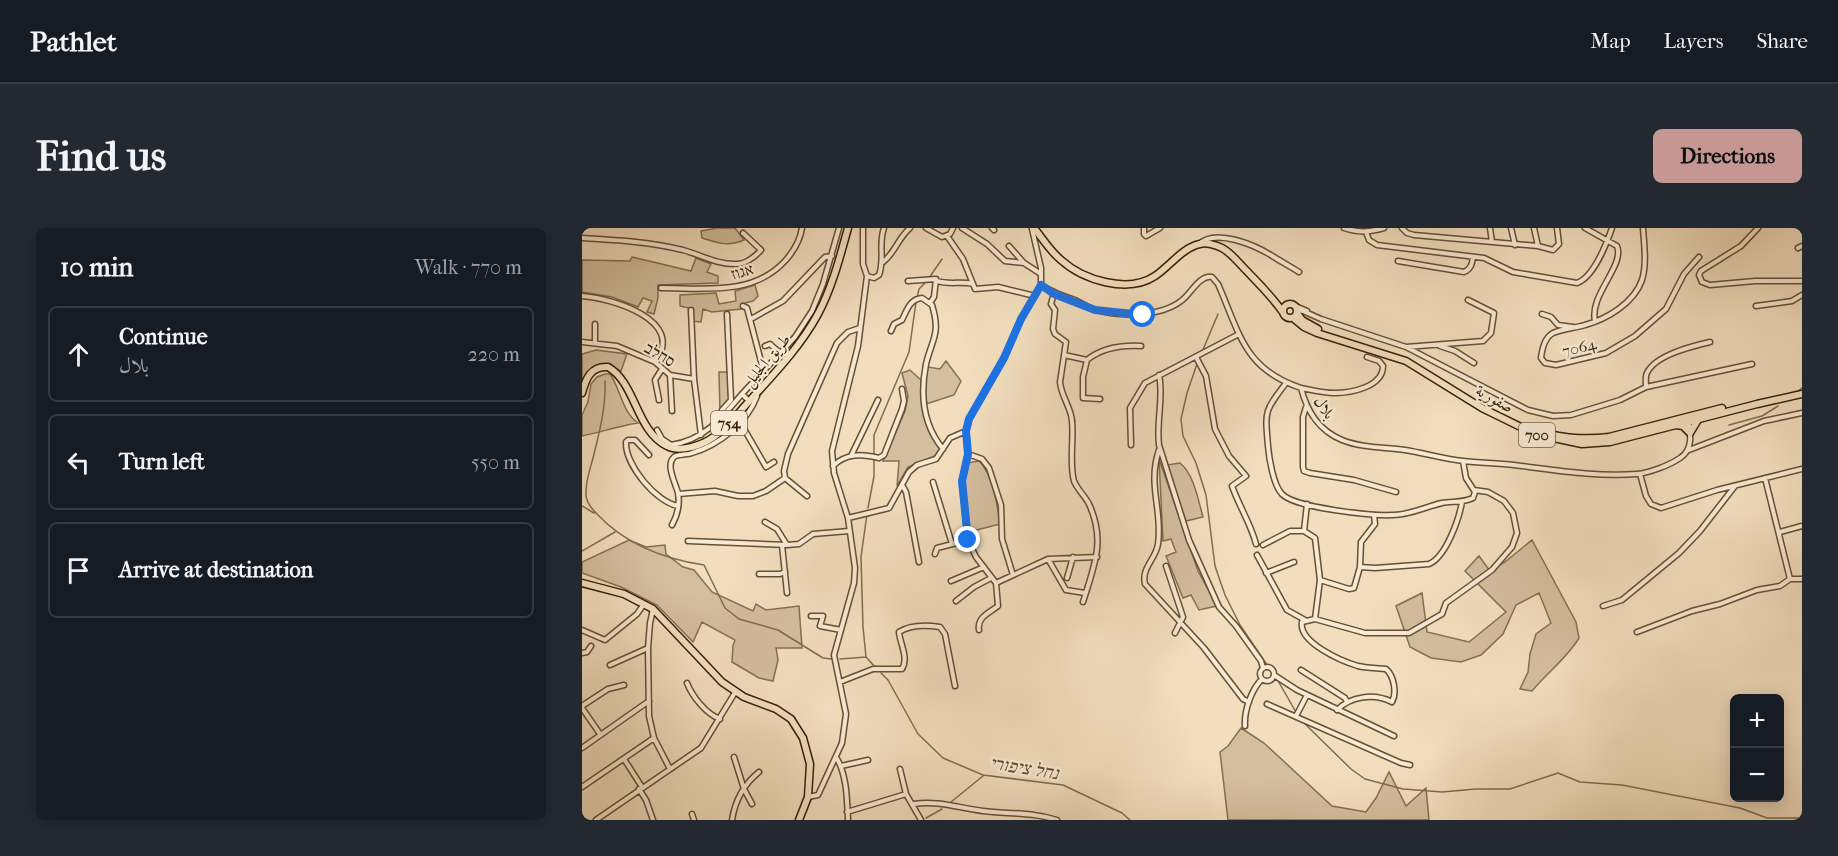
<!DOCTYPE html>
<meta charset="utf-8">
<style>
:root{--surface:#171b24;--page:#242831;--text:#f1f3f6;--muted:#9ea1a6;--line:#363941;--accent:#c59692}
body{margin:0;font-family:"IM FELL French Canon",Amiri,"Frank Ruhl Libre",serif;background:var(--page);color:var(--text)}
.controls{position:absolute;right:18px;bottom:18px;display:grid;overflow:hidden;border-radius:9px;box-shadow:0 3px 15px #0003}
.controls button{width:54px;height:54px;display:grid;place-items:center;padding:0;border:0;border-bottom:2px solid var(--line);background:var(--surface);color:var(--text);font:30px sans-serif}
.stop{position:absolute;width:18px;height:18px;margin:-14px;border:4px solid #1a73e8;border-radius:50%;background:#fff}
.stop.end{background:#1a73e8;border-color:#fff;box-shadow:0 2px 6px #0008}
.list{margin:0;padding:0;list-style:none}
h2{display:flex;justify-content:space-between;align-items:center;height:78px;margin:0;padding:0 24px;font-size:26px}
h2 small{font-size:20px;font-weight:400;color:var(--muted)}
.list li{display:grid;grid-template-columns:39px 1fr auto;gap:18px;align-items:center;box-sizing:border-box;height:96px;margin:0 12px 12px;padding:0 12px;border:2px solid var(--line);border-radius:9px}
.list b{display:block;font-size:22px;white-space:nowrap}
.list p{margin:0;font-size:20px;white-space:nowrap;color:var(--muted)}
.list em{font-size:20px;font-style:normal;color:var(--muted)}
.icon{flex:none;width:33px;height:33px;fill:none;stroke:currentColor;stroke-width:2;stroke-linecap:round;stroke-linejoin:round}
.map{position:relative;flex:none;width:1220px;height:592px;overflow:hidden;border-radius:9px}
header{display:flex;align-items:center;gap:36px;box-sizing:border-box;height:84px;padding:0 30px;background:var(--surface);border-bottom:2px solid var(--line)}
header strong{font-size:28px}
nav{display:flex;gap:33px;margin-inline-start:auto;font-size:21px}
.intro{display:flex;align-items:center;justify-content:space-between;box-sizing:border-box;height:144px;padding:0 36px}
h1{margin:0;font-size:42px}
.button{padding:15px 27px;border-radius:9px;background:var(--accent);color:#111;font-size:21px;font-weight:700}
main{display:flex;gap:36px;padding:0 36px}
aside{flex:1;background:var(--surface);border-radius:9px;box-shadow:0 3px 15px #0003}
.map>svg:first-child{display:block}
</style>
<header>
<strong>Pathlet</strong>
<nav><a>Map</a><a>Layers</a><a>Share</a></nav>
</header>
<div class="intro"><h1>Find us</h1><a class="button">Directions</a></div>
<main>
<aside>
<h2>10 min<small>Walk · 770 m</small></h2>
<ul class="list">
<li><svg class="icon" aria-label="ahead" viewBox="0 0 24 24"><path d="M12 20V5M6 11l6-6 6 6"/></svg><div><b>Continue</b><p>بلال</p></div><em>220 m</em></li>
<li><svg class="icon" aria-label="left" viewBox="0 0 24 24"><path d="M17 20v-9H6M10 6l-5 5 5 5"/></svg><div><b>Turn left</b></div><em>550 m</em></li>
<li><svg class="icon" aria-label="arrive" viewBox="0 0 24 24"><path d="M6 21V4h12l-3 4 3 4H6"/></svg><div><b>Arrive at destination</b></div></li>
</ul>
</aside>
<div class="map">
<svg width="1220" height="592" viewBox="0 0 1220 592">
<rect width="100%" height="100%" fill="#f2debe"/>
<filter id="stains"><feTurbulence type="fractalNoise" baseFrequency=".00333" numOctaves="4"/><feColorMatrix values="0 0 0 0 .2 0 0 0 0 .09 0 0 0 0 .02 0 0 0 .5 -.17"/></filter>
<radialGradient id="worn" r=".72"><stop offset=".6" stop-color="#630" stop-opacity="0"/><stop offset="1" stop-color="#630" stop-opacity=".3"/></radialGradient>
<!-- green -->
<path fill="#d3be9e" stroke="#866e50" stroke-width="1.5" d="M135,0H153L162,12C146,19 136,15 120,10L119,3Z
M50,29L109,43L114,30L129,36L125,44L136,48V55L76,57V70L72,86L65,84L70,73L61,70L56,79L30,69L0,64V32L48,33Z
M173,57L176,68L171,73L159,76V81L130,84L121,81L119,94L109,93L111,81L98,78V67L134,65L137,76L154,73L153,63Z
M14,122L45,126L39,143C16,133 8,133 0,159V126Z
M364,133L379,153L372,167L341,177C343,194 347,207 358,221L355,227L326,239L315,258L317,233H301L323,183L326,168L320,145L328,142L340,153L346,139L358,141Z
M137,144H146L148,175L138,185Z
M23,146H28C39,162 40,184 56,195C36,198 20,204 0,208V187L6,174L9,156L15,149Z
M577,231L616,343L635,378L617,382L609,367L601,370L584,328L594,324L589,311L581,313Z
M397,233C410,245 416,279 418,296L387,304L382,253L385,235Z
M598,235C612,246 616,272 621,289L604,293L584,237Z
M47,312L64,319L83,317L84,326L101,339L112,342L130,364L171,383L174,376L184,382L217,378L220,420H194L196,432L191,453L177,450L150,434L151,418L153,412L120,394L111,414L75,377L39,359L0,345V334Z
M950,312L994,394L997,410C985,430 965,445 950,463L938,461L946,444L948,426L954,406L969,395L957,365L934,377L921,406L899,427L879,434L849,430L828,419L814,378L840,365L845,404L887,414L924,384L883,343L897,328L908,343L923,334Z
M659,500L682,515L750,578L784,584L794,570L807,544L824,578L844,560L847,592H646L638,524L646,518Z"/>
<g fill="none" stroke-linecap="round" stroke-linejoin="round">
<!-- stream -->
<path stroke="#826b4d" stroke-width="1.5" d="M347,50L360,31
M335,70L337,61L344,54
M620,124L636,86
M615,136L605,165L599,191L601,208L614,235L624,267L633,338L643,367L658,397L692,447
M23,153C24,178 18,202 12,226C9,239 3,253 4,267C4,274 10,281 15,286C43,316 82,331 122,337L143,380L157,391L196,402L241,430L250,431
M1216,163L1220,160
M1147,197L1180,188L1196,178
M0,278L12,285
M286,280L292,248V207L327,124L334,74
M285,286L279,329L281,399L284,429L293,439
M0,323L33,304
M258,431L284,429
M299,445L306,452L336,506L361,530L401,547L481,557L540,585L548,592
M695,451L715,486
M719,492L769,541L783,551L821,561L860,564L894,561H928L976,545L998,554L1040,557L1158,580L1185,590H1220
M369,574L401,548
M344,590L360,581"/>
<defs>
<path id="street" d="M281,0V36L285,48L292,50L297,47C303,31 296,16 302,0
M344,0L360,9L368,6L371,0
M380,0L405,16L423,33L442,35
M410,0L412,2
M562,0V6L564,8L578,0
M762,0C777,5 787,4 802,0
M820,0L825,5L832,7L956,18L971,22L977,16L975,0
M908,0L910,14
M929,0L933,17
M952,0L956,18
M1003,0L1035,18C1043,38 1007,67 1013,93
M1061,0C1062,16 1065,36 1060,52C1052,75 1025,91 1003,97C993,100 980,101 971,105C962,110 960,121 959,130L963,135L974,137L1024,125L1053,108L1084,81L1102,46L1117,29
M1176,0L1159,18L1119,43L1117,47L1120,54L1128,57L1173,53H1220
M450,1L459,40V57C470,64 480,68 493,72C500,75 506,80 514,82C538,89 578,89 599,73C609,66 617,47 630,49L636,56C658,106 662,141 719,160C725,183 736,202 760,212C780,220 802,219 823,222C842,225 862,231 881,233C898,235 915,235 932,237C973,242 1013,249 1055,246C1067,245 1088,237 1098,230C1111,222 1109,206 1106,193
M784,4L787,12L795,17L902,30L931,44L995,55C1012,49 1024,17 1030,0
M365,8L381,31L393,61L416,59L453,68
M0,10C35,12 68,14 101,22C119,27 136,37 155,36C163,36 173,29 179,22L161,5
M617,16C634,0 673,17 692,29C700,34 709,39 717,44
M427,18L442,35L459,46
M1216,20L1220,18
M816,33L882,44C889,41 890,36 891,29
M301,34C313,25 316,10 328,0
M326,53L354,51L352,69L348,75
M355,53C367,57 379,53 391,56
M79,60C122,60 171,68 203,33C212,23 218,13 220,0
M472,65L469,76L473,82L471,101L473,106L484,114L478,154C479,168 489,179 490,193C492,211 487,236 492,253C495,261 503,268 507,276C524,313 512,338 501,374
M0,68C29,70 105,92 73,134
M711,77L725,83
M161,78L165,80L181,141
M1174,78L1210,73L1220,67
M715,82L721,83L739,91L824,119L901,113L909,105L912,85L886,72
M960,86L969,89L976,97L991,99
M169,91L201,73L243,29L250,28
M13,96V114
M309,103L312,96L320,92C325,82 328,71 340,70L350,77C359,106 350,111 344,136C338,167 341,197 361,221
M0,114L35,118L73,134L88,147L112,151L109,82
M183,118L188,116L198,125
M858,118L873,123L892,135
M824,119L946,182L971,188L989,187L1038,172L1064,159L1170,136
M482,127L505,132
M614,129L624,148L633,201L647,228L664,248L650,258C657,278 669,296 674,316
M505,132C521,119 540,117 559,118
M505,132L501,149V170L518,171
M88,147L90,183
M577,147C582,169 574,194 577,217L607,312L637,379L654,398L679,433L681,440
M112,151L119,207
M704,155C682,184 683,182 686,218C687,229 691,257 700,266C713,280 790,288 811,287C828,287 843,279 860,275C870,273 881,275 891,270L893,264L884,250L881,233
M1064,159C1064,155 1063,148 1065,145C1073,127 1111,118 1128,114
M719,160C730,162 741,165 752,165C769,165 801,159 801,138L797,133L785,129
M160,166L213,109L230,83L241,56L257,0
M77,172L73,152L80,141
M724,179L721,189V239L722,243L728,245L772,252L814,264
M141,187L140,182L149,172L145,86
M158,194L184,239L192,234
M75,202L80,211L89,217C122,212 140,190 160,166L167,173
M549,217L548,180L563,155L657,106
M577,222C565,257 581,283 576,316C574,331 559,340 563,356L622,420L661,471L667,474
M1107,222L1182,193L1220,185
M386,226L400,231L407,240L419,277L420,311L431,347
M67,227L53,212H46L44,214C43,237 74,274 96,278
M269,228L296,172
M251,238C264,225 280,226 297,230L302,227L320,181L322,173L320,161
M1058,246L1064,268L1069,276L1079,280L1135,262L1220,241
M1183,250L1208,351H1220
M351,254L370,316
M320,257L324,264L337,334
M96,266L133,263L156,268H171L184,263L203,250
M225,268L203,250L202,243L206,226L255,115L266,104L278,100
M725,276L722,303L733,310L738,352L733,391
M266,290L307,280L327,244L335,237L354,231L368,210L384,203
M183,294L195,301L205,317
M90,297C95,288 98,276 96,265C94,256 83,237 92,229C95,226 105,227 110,225C137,217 165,195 175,168
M1198,304L1220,298
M106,313L205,317L217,316L231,306L267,303
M200,317L205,365
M681,317L708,303H722
M353,326L355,320L386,312
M675,327L705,382L723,392
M584,338L601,389L593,405
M778,339L793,340L847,336C864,329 877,291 880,274
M684,345L712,334
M177,346H198L203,344
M485,350L491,329
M738,352L767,361L772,360L778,339L779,314L793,296L792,287
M369,353L402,339
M414,355L466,331
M503,365L484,362L466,331L515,329
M374,373L392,359L409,350
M1021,378L1040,372L1097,325L1118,303L1153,258
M71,381L68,395L66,420L67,488L72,510L88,541
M229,388H241L238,398L259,402
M0,402L23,412L55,386L62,376
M397,402C395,389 407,385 416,378L414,355L394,329L386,312L380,253L386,226L384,203L387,191L422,130L439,91L459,57
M1055,404L1110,383L1138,376L1175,362L1198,358L1208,351
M0,425L5,424L9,418
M28,437L66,420
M678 446a7 7 0 1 1 14 0a7 7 0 1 1-14 0Z
M719,442L763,470L765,474
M692,447L715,462L812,508
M258,454L291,441H320C327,430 318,416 317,404C328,397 344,397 358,399L363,406L373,458
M105,455C110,468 124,486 138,491
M685,476L819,535L828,537
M0,478L26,461L42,457
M0,480L18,506
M755,482C769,468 792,465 810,474C815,465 812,448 804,441C795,440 784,440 776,438C759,433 716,414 720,394L733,391L783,405H827L860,386L864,375L910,342L930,319L935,305L931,285L922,273L906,264L892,262
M714,488L725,467
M663,498C662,483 669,462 680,451
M0,520L67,473
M152,529L162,561L170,576
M254,529C265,547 265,571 266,592
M42,531L60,559
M259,538L286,532
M318,541L324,566L339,592
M0,559L72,510
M57,561L64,572L71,592
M226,569L236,567L260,515L264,486L252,427L272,355L273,340L266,290L252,245L250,223L276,118L285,48
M332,576C355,572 377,580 401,583C426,586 450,584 475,592
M265,584L324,566
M110,586L112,592
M14,592L119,520L154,463
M150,592C153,573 162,556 177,544"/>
<path id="primary" d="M452,0C461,11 468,23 479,32C501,52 546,66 573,48C587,39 601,19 618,16C624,14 634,17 640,20C648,24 654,32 660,38C674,53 688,66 700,83
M701 83a7 7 0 1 1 14 0a7 7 0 1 1-14 0Z
M715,85L720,92L736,101
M711,90L722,99L735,105L824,133L900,180L953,206L1000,216L1028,214L1175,176L1220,166
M0,165C4,150 9,138 26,139C54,155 54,203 85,218C99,225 121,217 133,208C144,201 153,189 162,179C188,150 217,121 236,86C250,60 258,29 266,0
M1094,197L1101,198L1108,205L1116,192
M948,200C972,210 1002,212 1027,209L1140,180
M0,355L42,366L71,381L140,454L162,469L194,481L209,491L221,510L228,536L226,569L217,592"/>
</defs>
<!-- street casing -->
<use href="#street" stroke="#674f32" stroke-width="7"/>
<!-- primary casing -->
<use href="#primary" stroke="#391f03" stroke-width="9"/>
<!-- street -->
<use href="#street" stroke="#f7ead5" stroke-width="4"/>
<!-- primary -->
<use href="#primary" stroke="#f2debe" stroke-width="6"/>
</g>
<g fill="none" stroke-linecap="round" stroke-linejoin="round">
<!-- route -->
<path stroke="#1a73e8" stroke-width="8" d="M386,312L380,253L386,226L384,203L387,191L422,130L439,91L459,57L472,66L513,82L561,87"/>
</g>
<g text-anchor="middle" stroke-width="4.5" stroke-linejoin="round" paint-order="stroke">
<!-- shield labels -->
<g fill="#f7ead5" stroke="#725c42" stroke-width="1.5">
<rect x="129" y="183" width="36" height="24" rx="4.5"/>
<rect x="937" y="195" width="36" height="24" rx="4.5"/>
</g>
<g font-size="15" font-weight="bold" fill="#391f03">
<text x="147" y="200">754</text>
<text x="955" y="212">700</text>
</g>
<!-- street labels -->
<g font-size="16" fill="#391f03" stroke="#f7ead5">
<text transform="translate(160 43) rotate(-15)" y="6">אגוז</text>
<text transform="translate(997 119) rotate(-14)" y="6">7064</text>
<text transform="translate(78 126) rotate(30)" y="6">סחלב</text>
<text transform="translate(184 132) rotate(-50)" y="6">طريق الجليل</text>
<text transform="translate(913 170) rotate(29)" y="6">صفورية</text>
<text transform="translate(743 179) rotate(54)" y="6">بلال</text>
</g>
<!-- water labels -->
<g font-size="18" font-style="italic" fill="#644b2e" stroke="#f7ead5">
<text transform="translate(442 540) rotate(9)" y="6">נחל ציפורי</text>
</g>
</g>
<rect width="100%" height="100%" filter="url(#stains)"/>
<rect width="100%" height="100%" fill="url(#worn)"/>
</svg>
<div class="controls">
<button>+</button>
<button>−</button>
</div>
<div class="stop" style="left:561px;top:87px"></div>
<div class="stop end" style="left:386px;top:312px"></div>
</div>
</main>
